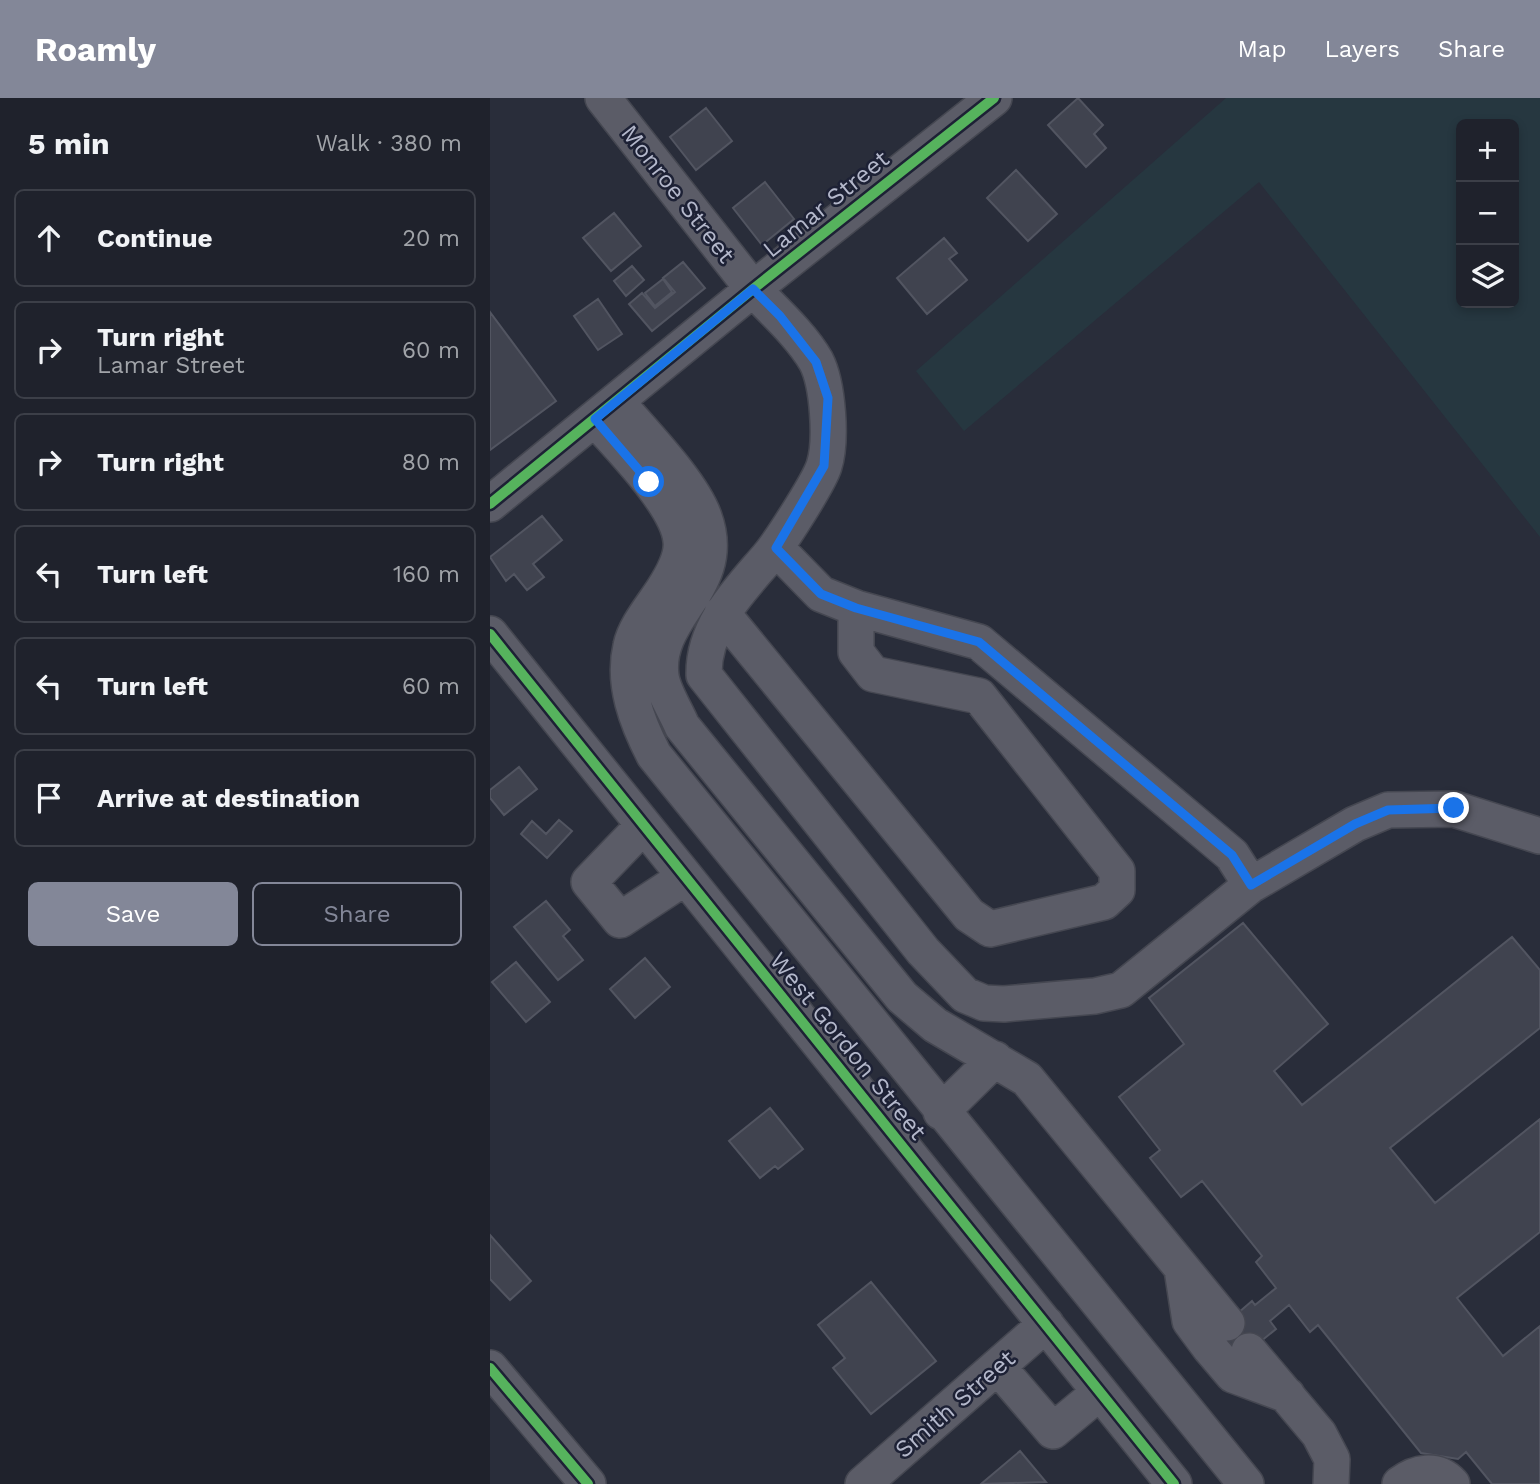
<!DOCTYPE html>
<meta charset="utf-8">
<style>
:root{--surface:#1f222c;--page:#2c2f38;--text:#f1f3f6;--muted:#a1a4a9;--line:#3c3f48;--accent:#838798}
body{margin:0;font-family:"Work Sans",sans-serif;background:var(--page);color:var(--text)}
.controls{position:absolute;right:21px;top:21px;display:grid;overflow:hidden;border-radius:10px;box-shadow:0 4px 10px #0003}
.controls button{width:63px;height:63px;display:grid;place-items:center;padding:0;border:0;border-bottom:2px solid var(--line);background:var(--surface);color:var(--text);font:35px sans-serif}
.stop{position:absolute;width:21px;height:21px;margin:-16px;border:5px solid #1a73e8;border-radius:50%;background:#fff}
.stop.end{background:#1a73e8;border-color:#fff;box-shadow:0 2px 7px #0008}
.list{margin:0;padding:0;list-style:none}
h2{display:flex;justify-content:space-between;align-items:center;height:91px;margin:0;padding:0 28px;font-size:30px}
h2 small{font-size:23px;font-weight:400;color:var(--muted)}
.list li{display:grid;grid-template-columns:46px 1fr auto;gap:21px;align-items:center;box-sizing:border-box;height:98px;margin:0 14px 14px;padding:0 14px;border:2px solid var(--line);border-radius:10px}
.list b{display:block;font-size:26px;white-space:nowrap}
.list p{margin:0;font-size:23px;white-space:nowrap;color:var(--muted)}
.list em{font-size:23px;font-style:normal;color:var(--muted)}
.actions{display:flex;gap:14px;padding:21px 28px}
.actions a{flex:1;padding:16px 0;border:2px solid var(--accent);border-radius:10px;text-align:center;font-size:24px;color:var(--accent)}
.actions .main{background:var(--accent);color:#fff}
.icon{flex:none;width:38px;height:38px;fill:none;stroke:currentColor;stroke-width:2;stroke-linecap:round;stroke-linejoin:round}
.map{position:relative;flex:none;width:1050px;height:1386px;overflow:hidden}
header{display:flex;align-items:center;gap:42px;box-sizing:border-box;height:98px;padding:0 35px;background:var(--accent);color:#fff}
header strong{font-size:33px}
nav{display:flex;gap:38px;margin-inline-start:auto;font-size:24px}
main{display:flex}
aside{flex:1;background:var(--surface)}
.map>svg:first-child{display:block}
</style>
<header>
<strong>Roamly</strong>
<nav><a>Map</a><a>Layers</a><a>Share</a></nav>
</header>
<main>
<aside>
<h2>5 min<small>Walk · 380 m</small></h2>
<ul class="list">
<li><svg class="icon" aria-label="ahead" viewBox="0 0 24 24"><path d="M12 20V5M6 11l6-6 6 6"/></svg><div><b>Continue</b></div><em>20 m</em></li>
<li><svg class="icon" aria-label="right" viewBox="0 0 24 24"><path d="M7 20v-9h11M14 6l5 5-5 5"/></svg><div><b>Turn right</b><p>Lamar Street</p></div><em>60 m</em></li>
<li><svg class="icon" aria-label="right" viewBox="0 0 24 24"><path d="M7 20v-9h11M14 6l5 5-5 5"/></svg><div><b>Turn right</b></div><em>80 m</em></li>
<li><svg class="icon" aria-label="left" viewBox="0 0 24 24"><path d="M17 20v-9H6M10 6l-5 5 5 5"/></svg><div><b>Turn left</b></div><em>160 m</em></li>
<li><svg class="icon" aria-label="left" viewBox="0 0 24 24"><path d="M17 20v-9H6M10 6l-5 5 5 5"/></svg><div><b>Turn left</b></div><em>60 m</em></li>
<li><svg class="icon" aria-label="arrive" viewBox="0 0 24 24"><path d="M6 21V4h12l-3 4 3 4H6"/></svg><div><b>Arrive at destination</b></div></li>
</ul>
<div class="actions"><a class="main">Save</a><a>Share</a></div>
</aside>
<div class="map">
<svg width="1050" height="1386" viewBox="0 0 1050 1386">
<rect width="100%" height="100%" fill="#292d3a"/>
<!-- green -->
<path fill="#263740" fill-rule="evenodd" d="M736,0H1050V439L769,84L474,333L426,273ZM971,26H1024V205H971Z"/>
<!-- building -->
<path fill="#40434f" stroke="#525561" stroke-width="2" d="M588,0L613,27L604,36L616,50L596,69L558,27Z
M216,10L242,43L206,72L180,39Z
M526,72L567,116L538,143L497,100Z
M275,84L304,121L272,147L243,110Z
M124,115L151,148L121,173L93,140Z
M454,140L467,155L459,161L477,182L437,216L407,180Z
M193,164L215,190L162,233L139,206L152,195L165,210L185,194L173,180Z
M142,168L154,182L136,198L124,183Z
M173,181L182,194L165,208L155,195Z
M108,201L132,236L108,252L84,218Z
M0,214L66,303L0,352Z
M52,418L72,442L43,466L54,479L37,492L24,476L16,483L0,459Z
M29,669L47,691L14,717L0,700V692Z
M69,722L82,733L57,760L31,736L42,723L56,736Z
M56,803L80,832L73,838L93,862L68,882L24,829Z
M753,825L838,926L784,973L812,1007L1022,839L1050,872V930L900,1050L945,1105L1050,1021V1134L967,1200L1013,1258L1050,1228V1386H1002L976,1354L968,1361L931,1355L828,1227L820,1234L799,1207L780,1223L786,1231L744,1265L720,1239L762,1203L765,1207L786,1190L766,1164L772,1158L712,1083L691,1099L660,1060L670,1052L629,999L694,946L659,900Z
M155,860L180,889L145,920L120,891Z
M26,864L60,904L36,924L2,884Z
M280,1010L313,1051L288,1071L285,1068L270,1080L239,1043Z
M0,1137L41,1183L20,1202L0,1181Z
M381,1184L446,1263L381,1316L343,1270L355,1260L328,1227Z
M530,1353L556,1384L491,1386Z"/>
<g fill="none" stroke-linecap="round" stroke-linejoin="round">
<defs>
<path id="minor" d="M113,0L263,191C284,213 311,237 326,263C338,286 342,343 334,368C329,384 290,445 278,459C249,493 213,528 214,577L433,853L475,897L494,905L514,906L605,898L631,892L761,787L742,757L489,544L366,510L331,496L286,450
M126,303C151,333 201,383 214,419C240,490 163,516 171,578C173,594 186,613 192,628L412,899L445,927L537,981L737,1225
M105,321C129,348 188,407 191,443C193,460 182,478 173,492C162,509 145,529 141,548C132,586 147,624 164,657L756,1386
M0,406L263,191L504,0
M232,515L479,817L500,831L614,804L627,792V773L489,598L383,576L366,554V510
M0,536L684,1386
M153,728L99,784L130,822L194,780
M761,787L865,726L898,712L964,711L1050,738
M451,1014L505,961
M692,1171L700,1223L720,1250L743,1277L797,1297
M759,1253L829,1336L842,1361L841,1386
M508,1269L563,1333L610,1294
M0,1270L98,1386
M373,1386L556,1226
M910,1386C926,1374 946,1369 962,1386"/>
</defs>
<!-- minor casing -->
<use href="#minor" stroke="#454751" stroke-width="38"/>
<!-- minor -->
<use href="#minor" stroke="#5b5c67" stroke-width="35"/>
<defs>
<path id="cycleway" d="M0,406L263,191L504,0
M0,536L684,1386
M0,1270L98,1386"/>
</defs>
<!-- cycleway casing -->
<use href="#cycleway" stroke="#1d2135" stroke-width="15"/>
<!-- cycleway -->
<use href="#cycleway" stroke="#56b35d" stroke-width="10"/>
</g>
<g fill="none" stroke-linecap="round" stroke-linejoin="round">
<!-- route -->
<path stroke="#1a73e8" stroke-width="9" d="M159,384L105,321L263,191L290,218L326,264L338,300L334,368L286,450L331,496L366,510L489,544L742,757L761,787L865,726L898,712L964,710"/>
</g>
<g text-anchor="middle" stroke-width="5" stroke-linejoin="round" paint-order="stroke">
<!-- street labels -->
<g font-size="24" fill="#b4b8cb" stroke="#1d2135">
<text transform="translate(188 96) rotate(52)" y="8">Monroe Street</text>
<text transform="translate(336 106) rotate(-39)" y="8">Lamar Street</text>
<text transform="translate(358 948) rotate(51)" y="8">West Gordon Street</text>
<text transform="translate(465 1306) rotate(-41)" y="8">Smith Street</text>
</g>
</g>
</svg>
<div class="controls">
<button>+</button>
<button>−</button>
<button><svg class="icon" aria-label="layers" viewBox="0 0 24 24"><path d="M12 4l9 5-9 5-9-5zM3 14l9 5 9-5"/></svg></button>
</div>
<div class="stop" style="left:159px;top:384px"></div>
<div class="stop end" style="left:964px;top:710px"></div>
</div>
</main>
